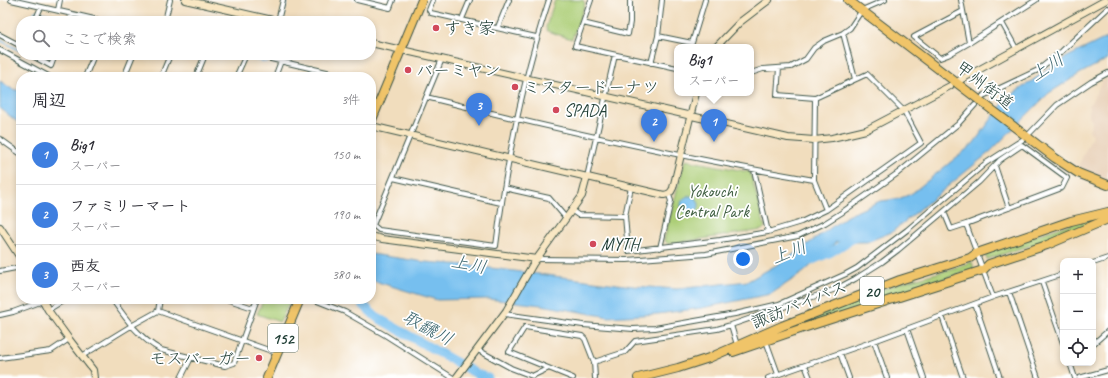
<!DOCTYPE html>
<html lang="ja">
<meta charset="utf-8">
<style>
:root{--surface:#fff;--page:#f2f2f3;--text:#2b2b33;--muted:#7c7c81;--line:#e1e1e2;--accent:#d1495b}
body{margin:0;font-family:Caveat,"Klee One",sans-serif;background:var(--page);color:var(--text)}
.controls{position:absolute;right:12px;bottom:12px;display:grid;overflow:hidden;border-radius:8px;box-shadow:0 2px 6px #0003}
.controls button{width:36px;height:36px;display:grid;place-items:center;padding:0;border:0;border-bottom:1px solid var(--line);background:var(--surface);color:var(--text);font:20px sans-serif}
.you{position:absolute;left:743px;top:259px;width:14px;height:14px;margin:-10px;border:3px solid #fff;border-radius:50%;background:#1a73e8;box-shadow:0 0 0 6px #1a73e833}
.badge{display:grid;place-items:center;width:26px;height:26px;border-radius:50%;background:var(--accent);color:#fff;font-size:13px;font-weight:700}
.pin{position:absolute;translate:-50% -33px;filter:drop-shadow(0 1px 2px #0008)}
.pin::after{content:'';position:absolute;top:21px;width:14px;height:12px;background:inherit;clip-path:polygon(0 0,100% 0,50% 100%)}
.popup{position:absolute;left:674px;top:44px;width:80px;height:52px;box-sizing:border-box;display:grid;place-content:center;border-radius:8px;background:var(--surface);filter:drop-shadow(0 1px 3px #0005);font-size:13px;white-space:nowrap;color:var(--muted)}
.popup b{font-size:15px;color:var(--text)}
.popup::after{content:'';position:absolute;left:50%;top:100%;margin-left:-8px;border:8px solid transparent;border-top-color:var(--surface)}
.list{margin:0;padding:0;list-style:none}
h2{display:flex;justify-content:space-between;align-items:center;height:52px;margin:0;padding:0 16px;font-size:17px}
h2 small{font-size:13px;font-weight:400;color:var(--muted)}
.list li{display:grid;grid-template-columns:26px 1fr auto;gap:12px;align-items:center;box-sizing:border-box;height:60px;padding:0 16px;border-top:1px solid var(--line)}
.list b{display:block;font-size:15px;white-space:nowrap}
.list p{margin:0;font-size:13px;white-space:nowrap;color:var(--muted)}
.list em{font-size:13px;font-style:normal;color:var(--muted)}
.icon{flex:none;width:22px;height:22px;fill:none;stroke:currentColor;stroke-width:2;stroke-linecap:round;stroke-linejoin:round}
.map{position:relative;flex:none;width:1108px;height:378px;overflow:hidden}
.search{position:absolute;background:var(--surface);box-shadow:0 2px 6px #0003;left:16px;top:16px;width:360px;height:44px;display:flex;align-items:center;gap:10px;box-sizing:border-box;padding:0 14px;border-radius:16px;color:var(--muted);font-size:15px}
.panel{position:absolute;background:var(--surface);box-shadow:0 2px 6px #0003;left:16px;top:72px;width:360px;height:232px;border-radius:16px}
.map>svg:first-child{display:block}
</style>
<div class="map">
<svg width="1108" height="378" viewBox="0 0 1108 378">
<rect width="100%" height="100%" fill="#fff"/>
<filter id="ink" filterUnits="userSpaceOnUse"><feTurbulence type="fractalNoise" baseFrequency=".025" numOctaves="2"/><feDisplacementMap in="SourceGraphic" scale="8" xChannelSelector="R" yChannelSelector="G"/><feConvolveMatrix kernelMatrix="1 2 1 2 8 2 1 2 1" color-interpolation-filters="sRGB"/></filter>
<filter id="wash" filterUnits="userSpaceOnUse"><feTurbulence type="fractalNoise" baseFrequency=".012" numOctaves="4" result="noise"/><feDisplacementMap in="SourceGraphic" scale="16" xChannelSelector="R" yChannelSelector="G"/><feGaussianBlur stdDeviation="0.9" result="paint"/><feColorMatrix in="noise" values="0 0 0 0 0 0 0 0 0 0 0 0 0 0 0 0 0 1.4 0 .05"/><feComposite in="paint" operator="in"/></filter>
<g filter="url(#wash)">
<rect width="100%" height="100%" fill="#f1ddbd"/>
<!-- built -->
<path fill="#e8d0b7" d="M1108,77V180L1078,167L1093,134L1089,131L1092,120L1089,116V106L1103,80Z"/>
<!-- green -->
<path fill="#acce76" stroke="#668655" d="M555,0H583L585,4L572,39L547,31L546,27Z
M685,160L750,172L765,227L762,230L668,244L664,240Z
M1106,215L1108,217L1048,240L987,259L984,252L1071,224Z
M972,262L974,269L774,336L773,333L899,283L948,270Z
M264,299H291L280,322L257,314Z"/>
<!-- water -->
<path fill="#76bfef" stroke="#4a7e92" d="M1108,37V59L1081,73L1049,93L991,151L892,232L867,242H836L804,272L771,294L702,308L658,314L609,317L541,305L488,299L437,300L371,280V254L425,262L467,265L633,286L677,289L748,281L787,259L847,216L880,201L898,199L911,194L973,144L1007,98L1065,58Z
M0,81L12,89L21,91V125L0,108Z
M681 205a9 9 0 1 1 18 0a9 9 0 1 1-18 0Z"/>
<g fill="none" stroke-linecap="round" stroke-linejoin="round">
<!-- stream -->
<path stroke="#76bfef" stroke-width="1.5" d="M31,21L35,11L81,21
M282,21L287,0
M0,40L19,50L20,46
M232,55L266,62L269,60"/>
<!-- river -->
<path stroke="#76bfef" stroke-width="9" d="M810,261L831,252L857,236
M357,299L376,317L385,322L477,374L488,378"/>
</g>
</g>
<g filter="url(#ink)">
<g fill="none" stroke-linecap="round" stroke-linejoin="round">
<defs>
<path id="street" d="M11,0L103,21
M357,0L390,8L393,0
M433,0L429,10L431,13L536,37
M591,0L575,46L677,68
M961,0L969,43
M58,10L60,0
M963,11L914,37L940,58L948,55L969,43L1036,0
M462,19L470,0
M35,21L41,7
M69,21L72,14
M165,21L170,0
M278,21L283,0
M583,23L628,34L630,22V0
M1002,23L1017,50
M498,27L509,0
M843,33L855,79
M0,35L21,46
M658,36L692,43L705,0
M0,50L50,77
M31,55L51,66L55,55
M254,55L348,77
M442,59L373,225L379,230L496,246C506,164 523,78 549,0
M651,63L658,36L662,0
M751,73L763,69L791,67L806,59L814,48L824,41L843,33L850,28L862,10L885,0
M85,77L94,55
M124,77L133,55
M161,77L170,55
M196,77L205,55
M236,77L246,55
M275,77L281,61
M309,77L312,68
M983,96L1038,70L1062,51L1108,8
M426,97C554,129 684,158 814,180
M815,98L814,180L826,210
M1030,133L1057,105L1091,82L1108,73
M0,139L21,154
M995,166L1009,208
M754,170L768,232
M587,177L615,55
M393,178L501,203
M631,187L625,216L628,251L720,240L768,232L801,222L826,210L921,143L904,111L867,74L815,98L777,95L779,68
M504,188L549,198L566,218
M571,210L578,215L625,216
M944,212L951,229L966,224L993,297
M660,248L671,201L669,195
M537,259L627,260L706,254L798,236L825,223L841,213L898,173L958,124L975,105
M1093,263L1108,258
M0,271L21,267
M1042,282L1063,343
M1009,292L1038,378
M112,299C126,319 139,338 161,350L225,366L234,363L257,299
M226,299L253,308
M312,299L345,312L385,335L453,378
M975,304L1000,378
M48,310L66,299
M158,311L160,299
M504,314L583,325L633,329L655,328L735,314L779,304L846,274L857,268L907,230L986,163L1022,140
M0,315L13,312L43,301
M942,316L963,378
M731,325L737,345
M907,329L924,378
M766,341L778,374
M874,341L887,378
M1093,344L1108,331
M478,350L511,368L532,376L547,369
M840,353L849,378
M82,356L131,326L158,311L277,353
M0,358L51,351L69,339
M1070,363L1075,378
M805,365L810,378
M181,378L191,358
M573,378L509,352L525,327L582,336L585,339L594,362
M595,378L594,362L625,352L635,341L717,329L731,325L836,289L855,279L882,262L898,250L979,182L1000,160L1022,145L1067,178L1062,188L966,224
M768,378L874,341L993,297L1063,274
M1079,378L1108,370"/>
<path id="secondary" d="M185,0L277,21
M371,43L788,138L814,140L832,138L866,130L950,86
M716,47L740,22L769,0
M960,80L1106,0
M371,126L664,195C669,194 671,193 673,188L696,93
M0,227L21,259
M371,236L382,239L537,259
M42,299L48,310L69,339L93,370L94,378
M456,378L506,311L533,264L582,196L587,177"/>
<path id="highway" d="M848,0L1055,158L1078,173L1108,185
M371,122L422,0
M733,352L803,328L983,270L989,264L1047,245L1108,219
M267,378L300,299
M638,378L678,368L709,358L782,326L900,280L970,258L977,253L1071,221L1108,212"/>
</defs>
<!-- street casing -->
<use href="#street" stroke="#3e5549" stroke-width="6"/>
<!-- secondary casing -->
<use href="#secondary" stroke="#3e5549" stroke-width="8"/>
<!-- highway casing -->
<use href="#highway" stroke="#3e5549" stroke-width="10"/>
<!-- street -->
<use href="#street" stroke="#fff" stroke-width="4"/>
<!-- secondary -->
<use href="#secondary" stroke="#f9e7c3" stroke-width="6"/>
<!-- highway -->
<use href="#highway" stroke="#f0c469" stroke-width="8"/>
</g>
</g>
<!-- markers -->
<g fill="#d1495b" stroke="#fff" stroke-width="1.5">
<circle cx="436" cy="28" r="4"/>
<circle cx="408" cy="70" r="4"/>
<circle cx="515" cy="87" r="4"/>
<circle cx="556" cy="110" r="4"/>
<circle cx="593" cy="244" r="4"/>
<circle cx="259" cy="358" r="4"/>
</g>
<g text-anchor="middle" stroke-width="3.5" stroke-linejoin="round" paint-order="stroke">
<!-- shield labels -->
<g fill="#fff" stroke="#627771" stroke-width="1">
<rect x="860" y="277" width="24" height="28" rx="3"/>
<rect x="268" y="324" width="30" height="28" rx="3"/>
</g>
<g font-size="16" font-weight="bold" fill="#1f3d34">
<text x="872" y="297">20</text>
<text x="283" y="344">152</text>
</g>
<!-- poi labels -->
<g font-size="17" fill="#1f3d34" stroke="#fff" text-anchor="start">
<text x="444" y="34">すき家</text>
<text x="416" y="76">バーミヤン</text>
<text x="523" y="93">ミスタードーナツ</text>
<text x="564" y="116">SPADA</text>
<text x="601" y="250">MYTH</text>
<text x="251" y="364" text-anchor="end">モスバーガー</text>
</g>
<!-- street labels -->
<g font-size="17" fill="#1f3d34" stroke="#fff">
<text transform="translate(985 85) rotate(37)" y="6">甲州街道</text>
<text transform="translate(799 304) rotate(-22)" y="6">諏訪バイパス</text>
</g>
<!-- park labels -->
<g font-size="17" fill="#426144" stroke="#fff">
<text x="712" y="197">Yokouchi<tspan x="712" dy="20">Central Park</tspan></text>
</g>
<!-- water labels -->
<g font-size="18" font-style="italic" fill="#39646c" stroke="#fff">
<text transform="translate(1047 67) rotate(-33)" y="6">上川</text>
<text transform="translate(789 252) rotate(-21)" y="6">上川</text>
<text transform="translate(469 264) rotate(11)" y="6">上川</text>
<text transform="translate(428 328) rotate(28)" y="6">取飜川</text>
</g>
</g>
</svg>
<div class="controls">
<button>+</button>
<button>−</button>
<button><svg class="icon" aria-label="locate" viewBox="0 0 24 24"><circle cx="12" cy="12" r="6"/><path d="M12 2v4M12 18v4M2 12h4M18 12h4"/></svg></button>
</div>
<div class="you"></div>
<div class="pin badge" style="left:714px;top:142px;background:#3f7fe0">1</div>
<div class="popup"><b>Big1</b>スーパー</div>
<div class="pin badge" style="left:654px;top:142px;background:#3f7fe0">2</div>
<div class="pin badge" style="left:479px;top:126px;background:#3f7fe0">3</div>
<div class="search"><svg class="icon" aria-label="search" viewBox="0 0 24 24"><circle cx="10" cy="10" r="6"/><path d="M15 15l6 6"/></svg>ここで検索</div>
<section class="panel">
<h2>周辺<small>3件</small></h2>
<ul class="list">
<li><span class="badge" style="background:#3f7fe0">1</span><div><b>Big1</b><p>スーパー</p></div><em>150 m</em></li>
<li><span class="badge" style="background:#3f7fe0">2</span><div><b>ファミリーマート</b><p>スーパー</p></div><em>190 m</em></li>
<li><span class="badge" style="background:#3f7fe0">3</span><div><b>西友</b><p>スーパー</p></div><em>380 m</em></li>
</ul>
</section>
</div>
